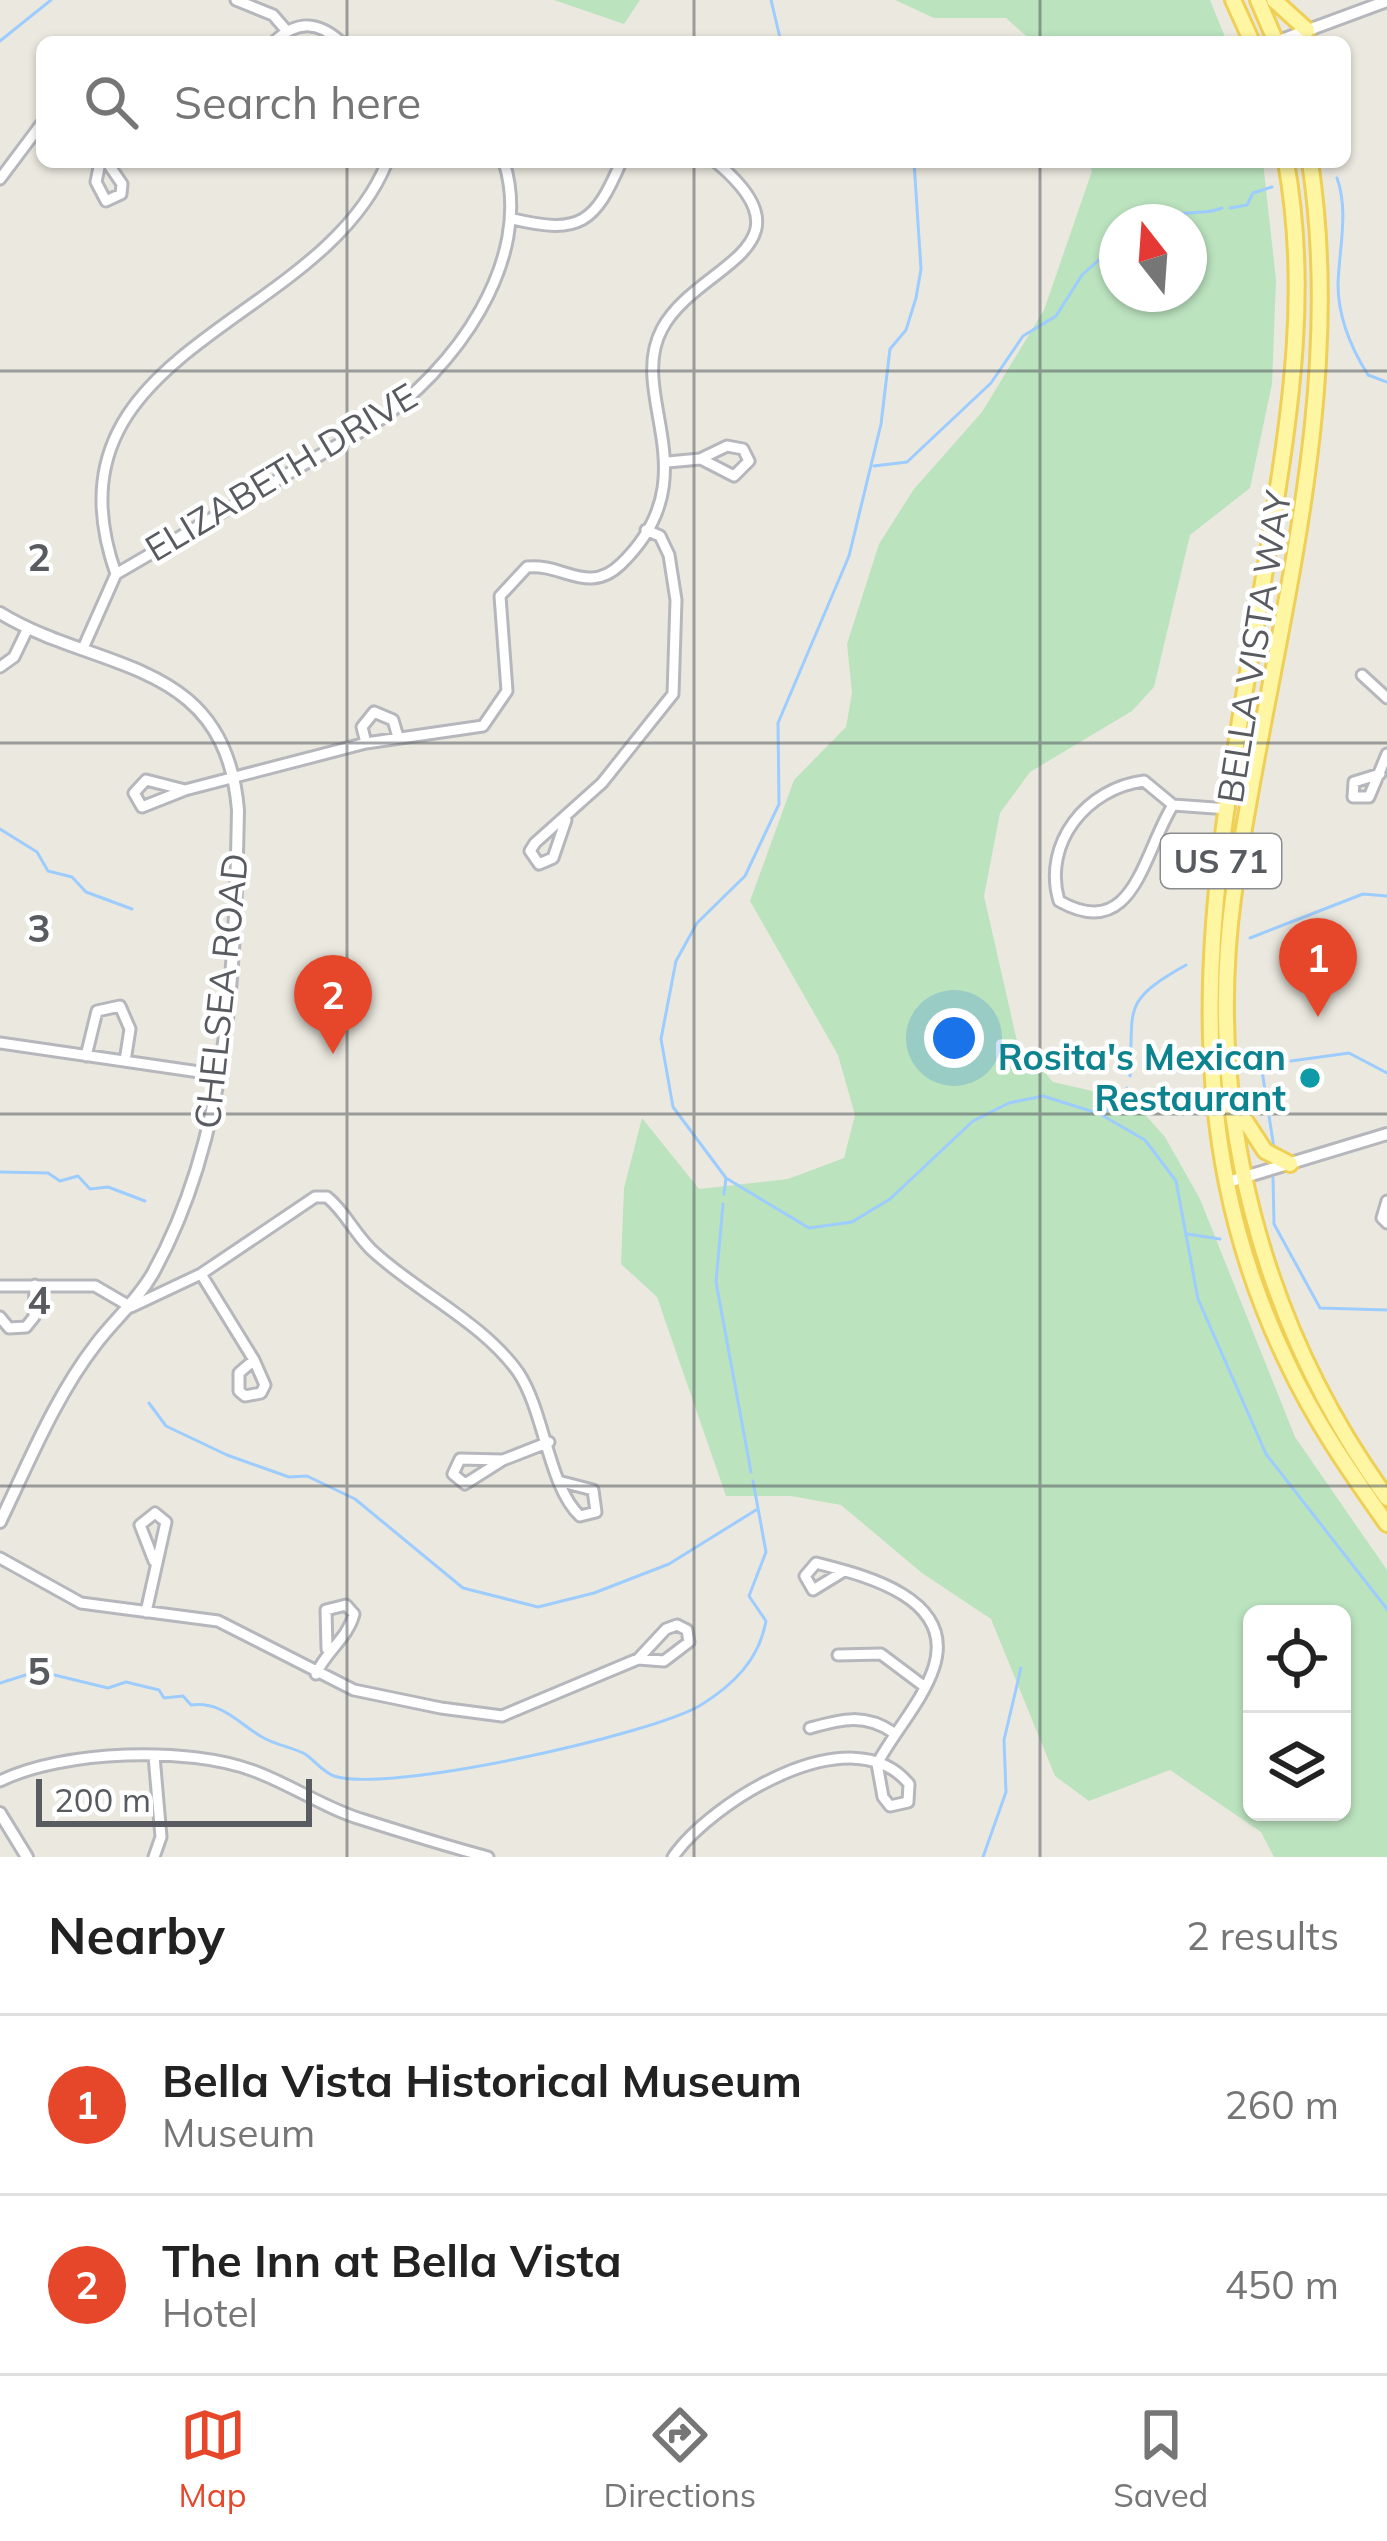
<!DOCTYPE html>
<style>
:root{--surface:#fff;--page:#f2f2f2;--text:#222;--muted:#767676;--line:#e0e0e0;--accent:#e6472a}
body{margin:0;font-family:Mulish,sans-serif;background:var(--page);color:var(--text)}
.controls{position:absolute;right:36px;bottom:36px;display:grid;overflow:hidden;border-radius:18px;box-shadow:0 3px 9px #0004}
.controls button{width:108px;height:108px;display:grid;place-items:center;padding:0;border:0;border-bottom:3px solid var(--line);background:var(--surface);color:var(--text);font:60px sans-serif}
.compass{position:absolute;left:1099px;top:204px;width:108px;height:108px;border-radius:50%;background:var(--surface);box-shadow:0 3px 9px #0004;rotate:343deg}
.scale{position:absolute;left:36px;bottom:30px;width:276px;box-sizing:border-box;padding-left:12px;border:6px solid #585b60;border-top:0;font-size:33px;line-height:42px;white-space:nowrap;color:#585b60;-webkit-text-stroke:9px #fff;paint-order:stroke}
.you{position:absolute;left:954px;top:1038px;width:42px;height:42px;margin:-30px;border:9px solid #fff;border-radius:50%;background:#1a73e8;box-shadow:0 0 0 18px #1a73e833}
.badge{display:grid;place-items:center;width:78px;height:78px;border-radius:50%;background:var(--accent);color:#fff;font-size:39px;font-weight:700}
.pin{position:absolute;translate:-50% -99px;filter:drop-shadow(0 3px 6px #0008)}
.pin::after{content:'';position:absolute;top:63px;width:42px;height:36px;background:inherit;clip-path:polygon(0 0,100% 0,50% 100%)}
.list{margin:0;padding:0;list-style:none}
h2{display:flex;justify-content:space-between;align-items:center;height:156px;margin:0;padding:0 48px;font-size:51px}
h2 small{font-size:39px;font-weight:400;color:var(--muted)}
.list li{display:grid;grid-template-columns:78px 1fr auto;gap:36px;align-items:center;box-sizing:border-box;height:180px;padding:0 48px;border-top:3px solid var(--line)}
.list b{display:block;font-size:45px;white-space:nowrap}
.list p{margin:0;font-size:39px;white-space:nowrap;color:var(--muted)}
.list em{font-size:39px;font-style:normal;color:var(--muted)}
.icon{flex:none;width:66px;height:66px;fill:none;stroke:currentColor;stroke-width:2;stroke-linecap:round;stroke-linejoin:round}
.map{position:relative;flex:none;width:1387px;height:1857px;overflow:hidden}
.search{position:absolute;background:var(--surface);box-shadow:0 3px 9px #0004;left:36px;right:36px;top:36px;height:132px;display:flex;align-items:center;gap:30px;box-sizing:border-box;padding:0 42px;border-radius:18px;color:var(--muted);font-size:45px}
.sheet{height:516px;background:var(--surface)}
nav{display:flex;justify-content:space-around;align-items:center;box-sizing:border-box;height:168px;border-top:3px solid var(--line);background:var(--surface);font-size:33px;color:var(--muted)}
nav a{display:grid;justify-items:center;gap:6px}
nav .on{color:var(--accent)}
.map>svg:first-child{display:block}
</style>
<div class="map">
<svg width="1387" height="1857" viewBox="0 0 1387 1857">
<rect width="100%" height="100%" fill="#ebe9df"/>
<!-- green -->
<path fill="#bbe3be" fill-rule="evenodd" d="M554,0H640L624,24Z
M895,0H1210L1227,42H1033L1006,18H934Z
M1089,162H1263L1276,280L1272,384L1250,488L1190,535L1154,687L1132,711L1030,772L1000,813L984,896L1017,1041L1053,1082L1132,1100L1165,1137L1200,1199L1295,1437L1387,1570V1857H1274L1261,1832L1170,1770L1089,1801L1055,1776L991,1619L922,1573L841,1505L791,1496H726L657,1297L621,1264L624,1188L642,1118L699,1189L788,1179L844,1158L855,1115L838,1055L750,901L794,780L846,727L852,693L847,644L879,544L914,489L982,412L1044,310L1092,171ZM1117,222H1189V294H1117ZM1252,1614H1342V1812H1252Z"/>
<g fill="none" stroke-linecap="round" stroke-linejoin="round">
<!-- stream -->
<path stroke="#9dccfe" stroke-width="3" d="M771,0L781,42
M0,41L51,0
M914,162L921,269L916,298L906,330L890,349L881,424L849,556L778,723L779,804L745,876L697,923L676,961L661,1039L673,1107L726,1178L809,1228L852,1222L890,1199L973,1121L1009,1103L1043,1096L1100,1114L1145,1140L1176,1181L1198,1299L1266,1454L1387,1609
M1337,178C1349,211 1339,250 1338,284C1338,318 1351,348 1368,375L1387,382
M1230,208L1247,205L1253,193L1272,187
M1161,222C1182,207 1200,217 1222,208
M874,466L907,462L991,383L1023,336L1056,316L1082,275L1117,244
M0,829L37,852L48,871L72,877L86,892L132,909
M1250,938L1363,894L1387,896
M1291,1061L1349,1053L1387,1073
M1130,1076C1134,1008 1120,1002 1186,965
M1100,1114L1120,1104L1127,1088
M1274,1148L1262,1071L1276,1064
M0,1172L48,1173L60,1181L78,1176L90,1189L108,1187L145,1201
M1273,1178L1274,1224L1320,1308L1387,1310
M724,1194L726,1178
M723,1204L716,1282L751,1472
M1187,1234L1220,1239
M149,1403L166,1426L227,1455L289,1477L307,1476L355,1499L463,1588L538,1607L594,1593L669,1564L756,1510
M0,1683L38,1671L108,1688L126,1682L159,1690L164,1698L183,1696L191,1705C222,1701 238,1723 262,1737C275,1745 292,1747 305,1754C314,1760 323,1772 334,1776C386,1794 651,1735 701,1705C733,1685 759,1660 766,1621L749,1596L766,1552L753,1481
M983,1857L1006,1792L1004,1740L1021,1668"/>
<defs>
<path id="minor" d="M236,0L273,15L286,30
M274,42C297,20 318,21 341,42
M100,162L96,182L106,201L121,194L122,184L107,162
M0,179L42,123
M513,219C580,235 595,223 621,162
M668,462L700,459H701L734,476L749,461L743,449L727,446L700,459
M116,574C36,347 321,327 387,162
M84,646L116,574L375,423C453,372 535,260 504,162
M0,667L14,657L27,630
M1362,675L1387,698
M366,743L362,727L374,712L393,720L398,737
M1380,774L1354,782L1353,797H1369L1387,754
M1144,781L1173,805C1142,855 1134,943 1059,901C1042,843 1087,788 1144,781Z
M185,790L142,807L134,793L146,780L185,790L366,743L483,726L507,691L500,596L527,567C563,563 588,596 621,564C712,476 626,396 662,329C696,264 820,249 716,162
M1173,805L1229,809
M566,820L553,858L539,864L530,851L535,843L602,783L673,694L676,600L669,555L660,536L646,530
M0,1043L220,1075
M86,1056L97,1011L120,1006L130,1029L125,1061
M1387,1201L1382,1218L1387,1223
M201,1274L254,1360L239,1373V1391L245,1396L261,1393L265,1385L254,1360
M0,1286H95L131,1307L201,1274L315,1197H327C346,1212 356,1237 375,1253C419,1293 483,1323 518,1372C545,1412 548,1486 580,1516L596,1512L593,1490L562,1482
M0,1317L9,1328L26,1327L34,1317L35,1285
M503,1460L465,1484L453,1474L460,1459L503,1460L549,1442
M0,1558L81,1603L218,1621L354,1690L441,1708L502,1716L638,1659L664,1661L689,1642L687,1630L677,1625L666,1629L638,1659
M844,1571L813,1590L805,1576L816,1563C863,1575 956,1597 934,1667C923,1701 894,1732 877,1764
M146,1612L166,1522L155,1513L140,1525L154,1561
M838,1655L881,1654L925,1687
M316,1674C326,1651 348,1638 354,1614L346,1605L326,1610L327,1649
M810,1728C842,1719 865,1713 894,1733
M154,1756L161,1837L154,1857
M0,1781C63,1750 188,1746 254,1771C292,1785 326,1809 364,1820C405,1833 446,1846 488,1857
M673,1857C711,1802 852,1714 909,1784L908,1802L890,1806L883,1797L877,1764"/>
<path id="tertiary" d="M1276,42L1387,1
M0,613C98,673 225,656 238,810C235,966 230,1134 153,1273C137,1301 114,1320 96,1344C55,1397 29,1462 0,1522
M1225,1183L1387,1134
M0,1813L27,1857"/>
<path id="primary" d="M1233,0L1252,42
M1258,0L1276,42
M1274,0L1307,30
M1286,162C1309,289 1291,406 1271,532C1227,820 1153,1084 1287,1362C1314,1420 1350,1472 1387,1524
M1310,162C1348,410 1267,654 1233,898C1205,1110 1262,1326 1387,1498
M1237,1108L1265,1151L1290,1164"/>
</defs>
<!-- minor casing -->
<use href="#minor" stroke="#b5b7bc" stroke-width="15"/>
<!-- tertiary casing -->
<use href="#tertiary" stroke="#b5b7bc" stroke-width="16"/>
<!-- primary casing -->
<use href="#primary" stroke="#efcf55" stroke-width="20"/>
<!-- minor -->
<use href="#minor" stroke="#fff" stroke-width="9"/>
<!-- tertiary -->
<use href="#tertiary" stroke="#fff" stroke-width="10"/>
<!-- primary -->
<use href="#primary" stroke="#fef6a2" stroke-width="14"/>
</g>
<!-- grid -->
<path fill="none" stroke="#585b60" stroke-width="3" stroke-opacity="0.55" d="M347,0V42M694,0V42M1040,0V42M347,162V1857M694,162V1857M1040,162V1857M0,371H1387M0,743H1387M0,1114H1387M0,1486H1387"/>
<!-- markers -->
<circle fill="#0f9aa8" stroke="#fff" stroke-width="4.5" cx="1310" cy="1078" r="12"/>
<g text-anchor="middle" stroke-width="9" stroke-linejoin="round" paint-order="stroke">
<!-- shield labels -->
<rect fill="#fff" stroke="#8a8c90" stroke-width="3" x="1161" y="834" width="120" height="54" rx="9"/>
<g font-size="33" font-weight="bold" fill="#585b60">
<text x="1221" y="873">US 71</text>
</g>
<!-- street labels -->
<g font-size="36" fill="#585b60" stroke="#fff">
<text transform="translate(281 472) rotate(-31)" y="13">ELIZABETH DRIVE</text>
<text transform="translate(1254 647) rotate(-81)" y="13">BELLA VISTA WAY</text>
<text transform="translate(221 991) rotate(-84)" y="13">CHELSEA ROAD</text>
</g>
<!-- culture labels -->
<g font-size="36" font-weight="bold" fill="#0d838f" stroke="#fff" text-anchor="end">
<text x="1286" y="1070">Rosita's Mexican<tspan x="1286" dy="41">Restaurant</tspan></text>
</g>
</g>
<g font-size="39" text-anchor="middle" font-weight="bold" fill="#585b60" stroke="#fff" stroke-width="9" stroke-linejoin="round" paint-order="stroke">
<text x="39" y="571">2</text>
<text x="39" y="942">3</text>
<text x="39" y="1314">4</text>
<text x="39" y="1685">5</text>
</g>
</svg>
<div class="controls">
<button><svg class="icon" aria-label="locate" viewBox="0 0 24 24"><circle cx="12" cy="12" r="6"/><path d="M12 2v4M12 18v4M2 12h4M18 12h4"/></svg></button>
<button><svg class="icon" aria-label="layers" viewBox="0 0 24 24"><path d="M12 4l9 5-9 5-9-5zM3 14l9 5 9-5"/></svg></button>
</div>
<svg class="compass" viewBox="-18 -18 36 36"><path d="M0-13l5 13h-10z" fill="#e53935"/><path d="M0 13l5-13h-10z" fill="#767676"/></svg>
<div class="scale">200 m</div>
<div class="you"></div>
<div class="pin badge" style="left:1318px;top:1017px">1</div>
<div class="pin badge" style="left:333px;top:1054px">2</div>
<div class="search"><svg class="icon" aria-label="search" viewBox="0 0 24 24"><circle cx="10" cy="10" r="6"/><path d="M15 15l6 6"/></svg>Search here</div>
</div>
<section class="sheet">
<h2>Nearby<small>2 results</small></h2>
<ul class="list">
<li><span class="badge">1</span><div><b>Bella Vista Historical Museum</b><p>Museum</p></div><em>260 m</em></li>
<li><span class="badge">2</span><div><b>The Inn at Bella Vista</b><p>Hotel</p></div><em>450 m</em></li>
</ul>
</section>
<nav>
<a class="on"><svg class="icon" aria-label="map" viewBox="0 0 24 24"><path d="M3 6l6-2 6 2 6-2v14l-6 2-6-2-6 2zM9 4v14M15 6v14"/></svg>Map</a>
<a><svg class="icon" aria-label="directions" viewBox="0 0 24 24"><path d="M12 3l9 9-9 9-9-9zM9 14v-3h6M13 9l2 2-2 2"/></svg>Directions</a>
<a><svg class="icon" aria-label="saved" viewBox="0 0 24 24"><path d="M7 4h10v16l-5-4-5 4z"/></svg>Saved</a>
</nav>
